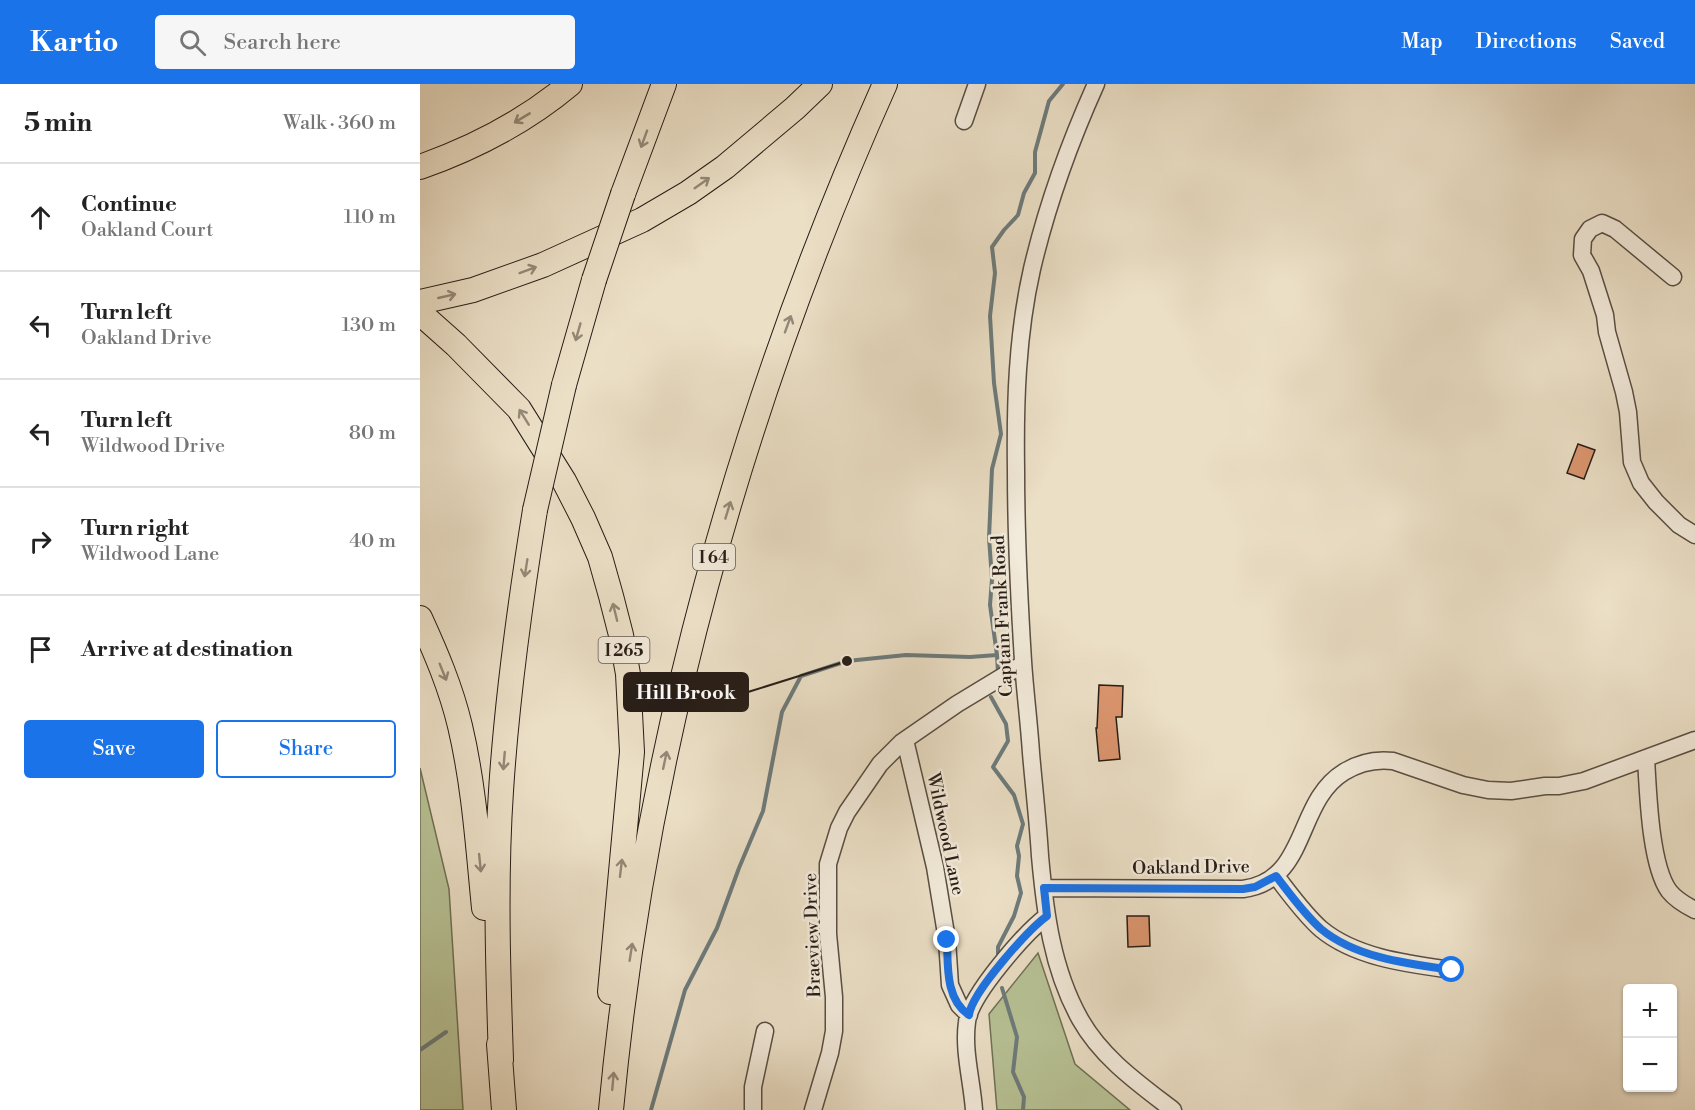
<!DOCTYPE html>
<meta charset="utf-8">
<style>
:root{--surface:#fff;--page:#f6f6f6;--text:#222;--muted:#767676;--line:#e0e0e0;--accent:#1a73e8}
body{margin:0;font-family:"Libre Bodoni",serif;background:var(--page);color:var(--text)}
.controls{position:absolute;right:18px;bottom:18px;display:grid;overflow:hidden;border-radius:6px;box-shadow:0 2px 4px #0004}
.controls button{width:54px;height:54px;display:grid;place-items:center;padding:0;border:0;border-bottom:2px solid var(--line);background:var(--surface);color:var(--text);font:30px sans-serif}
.stop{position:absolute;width:18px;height:18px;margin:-14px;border:4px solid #1a73e8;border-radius:50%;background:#fff}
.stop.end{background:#1a73e8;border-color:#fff;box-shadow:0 2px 6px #0008}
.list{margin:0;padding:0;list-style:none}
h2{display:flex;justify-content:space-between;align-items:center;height:78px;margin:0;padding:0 24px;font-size:26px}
h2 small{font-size:20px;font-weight:400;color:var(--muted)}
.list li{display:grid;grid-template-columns:39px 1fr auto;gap:18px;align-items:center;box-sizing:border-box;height:108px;padding:0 24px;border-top:2px solid var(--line)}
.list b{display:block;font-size:22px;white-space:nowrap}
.list p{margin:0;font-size:20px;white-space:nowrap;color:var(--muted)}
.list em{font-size:20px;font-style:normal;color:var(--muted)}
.actions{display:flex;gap:12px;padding:18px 24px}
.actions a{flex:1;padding:14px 0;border:2px solid var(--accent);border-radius:6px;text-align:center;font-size:21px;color:var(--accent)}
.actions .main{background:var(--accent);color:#fff}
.icon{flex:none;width:33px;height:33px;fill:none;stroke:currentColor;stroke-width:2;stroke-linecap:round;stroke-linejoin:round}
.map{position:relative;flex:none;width:1275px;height:1026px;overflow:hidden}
header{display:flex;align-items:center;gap:36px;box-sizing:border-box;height:84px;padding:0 30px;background:var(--accent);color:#fff}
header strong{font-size:28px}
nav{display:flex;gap:33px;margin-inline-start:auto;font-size:21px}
.search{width:420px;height:54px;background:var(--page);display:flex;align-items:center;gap:15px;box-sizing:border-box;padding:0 21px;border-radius:6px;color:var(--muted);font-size:22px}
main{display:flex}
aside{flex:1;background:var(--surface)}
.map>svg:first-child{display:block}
</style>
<header>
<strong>Kartio</strong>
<div class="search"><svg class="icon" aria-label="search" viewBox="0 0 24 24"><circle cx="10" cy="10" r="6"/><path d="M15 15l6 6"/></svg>Search here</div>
<nav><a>Map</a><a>Directions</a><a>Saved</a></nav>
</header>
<main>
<aside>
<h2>5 min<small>Walk · 360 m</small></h2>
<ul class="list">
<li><svg class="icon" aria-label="ahead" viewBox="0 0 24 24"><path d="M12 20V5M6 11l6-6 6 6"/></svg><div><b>Continue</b><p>Oakland Court</p></div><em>110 m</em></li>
<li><svg class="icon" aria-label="left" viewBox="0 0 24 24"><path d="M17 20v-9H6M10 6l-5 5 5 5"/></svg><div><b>Turn left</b><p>Oakland Drive</p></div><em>130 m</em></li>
<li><svg class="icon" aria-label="left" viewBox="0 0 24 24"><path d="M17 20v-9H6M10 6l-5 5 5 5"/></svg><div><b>Turn left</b><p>Wildwood Drive</p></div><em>80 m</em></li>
<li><svg class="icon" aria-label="right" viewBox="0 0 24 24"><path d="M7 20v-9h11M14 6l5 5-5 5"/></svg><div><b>Turn right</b><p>Wildwood Lane</p></div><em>40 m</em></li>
<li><svg class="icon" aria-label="arrive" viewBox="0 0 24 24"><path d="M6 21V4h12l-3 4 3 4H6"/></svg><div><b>Arrive at destination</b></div></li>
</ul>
<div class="actions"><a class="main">Save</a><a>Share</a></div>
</aside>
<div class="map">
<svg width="1275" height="1026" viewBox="0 0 1275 1026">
<rect width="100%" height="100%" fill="#ebdfc6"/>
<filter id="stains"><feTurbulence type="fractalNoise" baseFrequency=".00333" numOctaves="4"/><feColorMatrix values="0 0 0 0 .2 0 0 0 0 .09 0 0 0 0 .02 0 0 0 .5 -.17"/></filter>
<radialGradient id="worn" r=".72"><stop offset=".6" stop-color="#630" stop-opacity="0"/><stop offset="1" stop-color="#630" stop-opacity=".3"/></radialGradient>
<!-- green -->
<path fill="#b7c295" stroke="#6f7056" stroke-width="1.5" d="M0,684L29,805L43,1026H0Z
M618,869L655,980L710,1026H577L569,930Z"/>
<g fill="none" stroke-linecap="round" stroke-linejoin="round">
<!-- stream -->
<path stroke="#6d7b7b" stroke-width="4" d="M578,589L577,571L570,521L572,495L569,454L572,385L581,350L574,299L570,232L575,189L572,163L584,146L598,131L604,109L615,89V68L629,17L643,0
M571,613L586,640L588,657L573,683L594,711L603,740L597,762L599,772L597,792L601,809L594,832L578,863V870
M582,904L597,953L593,988L604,1013L603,1026
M0,966L26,948
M231,1026L265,906L297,844L319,784L343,727L362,628L381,592L427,577L486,571L550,573L577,571"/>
</g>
<!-- building -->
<path fill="#db956e" stroke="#271d17" stroke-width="1.5" d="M1158,360L1175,366L1164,395L1147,389Z
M679,601L703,602L702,633H696L700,675L679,677L676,644H677Z
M707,832H729L730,862L708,863Z"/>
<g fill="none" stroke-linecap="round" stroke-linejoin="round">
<defs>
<path id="minor" d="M676,0C649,60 627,121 612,185C597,251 595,319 596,386C596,450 599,513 603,577C605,608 609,638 611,669C614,704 618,738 620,772C625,828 632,885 660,935C682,974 718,999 753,1026
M544,37L557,0
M1253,193L1195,145L1182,139L1170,145L1163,155L1162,171L1171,187L1185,231L1187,248L1204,308L1208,328L1212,378L1221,399L1236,418L1259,441L1275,451
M485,656L515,783L527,856L530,901L539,921L549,931
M1226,674C1228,707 1230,781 1249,807C1256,816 1265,821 1275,826
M856,792C870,810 884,830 901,845C936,874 989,880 1032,886
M624,804L823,805C889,796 875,718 924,688C940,678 956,675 973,677L1043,701L1068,706L1091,707L1125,702H1139L1164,697L1275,656
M333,1026V1003L345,947
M393,1026L410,969L414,947V913L408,850V780L419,744L427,728L460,680L482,658L537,620L603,580
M554,1026C552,997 543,967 547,938C550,911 605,849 627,832"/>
<path id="highway" d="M0,83C54,64 106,37 150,0
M203,110L244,0
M0,218L53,206L123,181L222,136L268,109L305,83L375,24L400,0
M0,229L36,261L99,325L144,397L163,434L180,473L191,512L201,551L208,590L212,668L190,908
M144,301L174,196
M0,534C16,569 31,604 40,642C54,701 58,763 64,824
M79,960L84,1026
M81,976C78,887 75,796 81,707C87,613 100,519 115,426
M191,1026C224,673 320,324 465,0"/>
</defs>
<!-- minor casing -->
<use href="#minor" stroke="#584e43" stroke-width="19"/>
<!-- highway casing -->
<use href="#highway" stroke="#271d17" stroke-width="26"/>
<!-- minor -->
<use href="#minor" stroke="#f2eada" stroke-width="16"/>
<!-- highway -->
<use href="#highway" stroke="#ebdfc6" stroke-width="24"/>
<defs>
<path id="highway-bridge" d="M174,196L203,110
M115,426L144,301"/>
</defs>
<!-- highway-bridge casing -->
<use href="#highway-bridge" stroke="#271d17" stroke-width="26" stroke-linecap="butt"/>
<!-- highway-bridge -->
<use href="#highway-bridge" stroke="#ebdfc6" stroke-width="24"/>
</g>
<!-- one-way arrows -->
<defs><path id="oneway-shaft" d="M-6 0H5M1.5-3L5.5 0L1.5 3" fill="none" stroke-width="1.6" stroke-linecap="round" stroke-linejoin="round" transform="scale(1.5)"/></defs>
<g stroke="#938877">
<use href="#oneway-shaft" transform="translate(102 34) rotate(149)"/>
<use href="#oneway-shaft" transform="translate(224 55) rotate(110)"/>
<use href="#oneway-shaft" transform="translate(282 99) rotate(-35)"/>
<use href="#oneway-shaft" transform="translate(108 186) rotate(-20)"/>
<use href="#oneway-shaft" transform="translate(27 212) rotate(-13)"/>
<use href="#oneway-shaft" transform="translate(368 240) rotate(-70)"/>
<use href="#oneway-shaft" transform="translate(158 248) rotate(106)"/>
<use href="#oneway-shaft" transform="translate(104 333) rotate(-122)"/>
<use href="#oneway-shaft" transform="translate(308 426) rotate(-73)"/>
<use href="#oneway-shaft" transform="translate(106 484) rotate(99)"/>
<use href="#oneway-shaft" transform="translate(195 528) rotate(-104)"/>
<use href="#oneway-shaft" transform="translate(23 588) rotate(68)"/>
<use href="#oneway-shaft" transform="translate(245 676) rotate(-78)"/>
<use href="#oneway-shaft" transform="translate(84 677) rotate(95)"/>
<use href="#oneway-shaft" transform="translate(60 779) rotate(84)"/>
<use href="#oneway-shaft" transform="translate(201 784) rotate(-83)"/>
<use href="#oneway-shaft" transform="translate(211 868) rotate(-81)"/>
<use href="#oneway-shaft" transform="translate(193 997) rotate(-85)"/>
</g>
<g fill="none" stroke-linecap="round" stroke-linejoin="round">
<!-- route -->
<path stroke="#1a73e8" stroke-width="8" d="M527,856C528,881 525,915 549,931C552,908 608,846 627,832L624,804L823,805L835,803L856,792C870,810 884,830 901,845C936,874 989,880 1032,886"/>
</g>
<g text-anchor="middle" stroke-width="5" stroke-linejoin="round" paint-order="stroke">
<!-- shield labels -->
<g fill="#f2eada" stroke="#645a52" stroke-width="1.5">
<rect x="273" y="460" width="42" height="26" rx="4.5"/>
<rect x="178.5" y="553" width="51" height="26" rx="4.5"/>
</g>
<g font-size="16" font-weight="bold" fill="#271d17">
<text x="294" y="479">I 64</text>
<text x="204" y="572">I 265</text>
</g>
<!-- street labels -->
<g font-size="18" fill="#271d17" stroke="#f2eada">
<text transform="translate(582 532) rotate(-93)" y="6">Captain Frank Road</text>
<text transform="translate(526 750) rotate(78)" y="6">Wildwood Lane</text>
<text transform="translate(771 783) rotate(-1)" y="6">Oakland Drive</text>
<text transform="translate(392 851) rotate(-92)" y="6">Braeview Drive</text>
</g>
</g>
<!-- callouts -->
<path fill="none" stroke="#271d17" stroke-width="2" d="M427 577L328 608"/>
<circle fill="#271d17" stroke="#f2eada" stroke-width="2" cx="427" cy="577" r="6"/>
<rect fill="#271d17" stroke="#271d17" stroke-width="2" x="204" y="589" width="124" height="38" rx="6"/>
<g font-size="20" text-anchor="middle" font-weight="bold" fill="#fff">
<text x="266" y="615">Hill Brook</text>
</g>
<rect width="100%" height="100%" filter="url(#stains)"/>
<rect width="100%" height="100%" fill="url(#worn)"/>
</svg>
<div class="controls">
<button>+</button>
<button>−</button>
</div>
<div class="stop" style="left:1032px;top:886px"></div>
<div class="stop end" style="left:527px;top:856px"></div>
</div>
</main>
